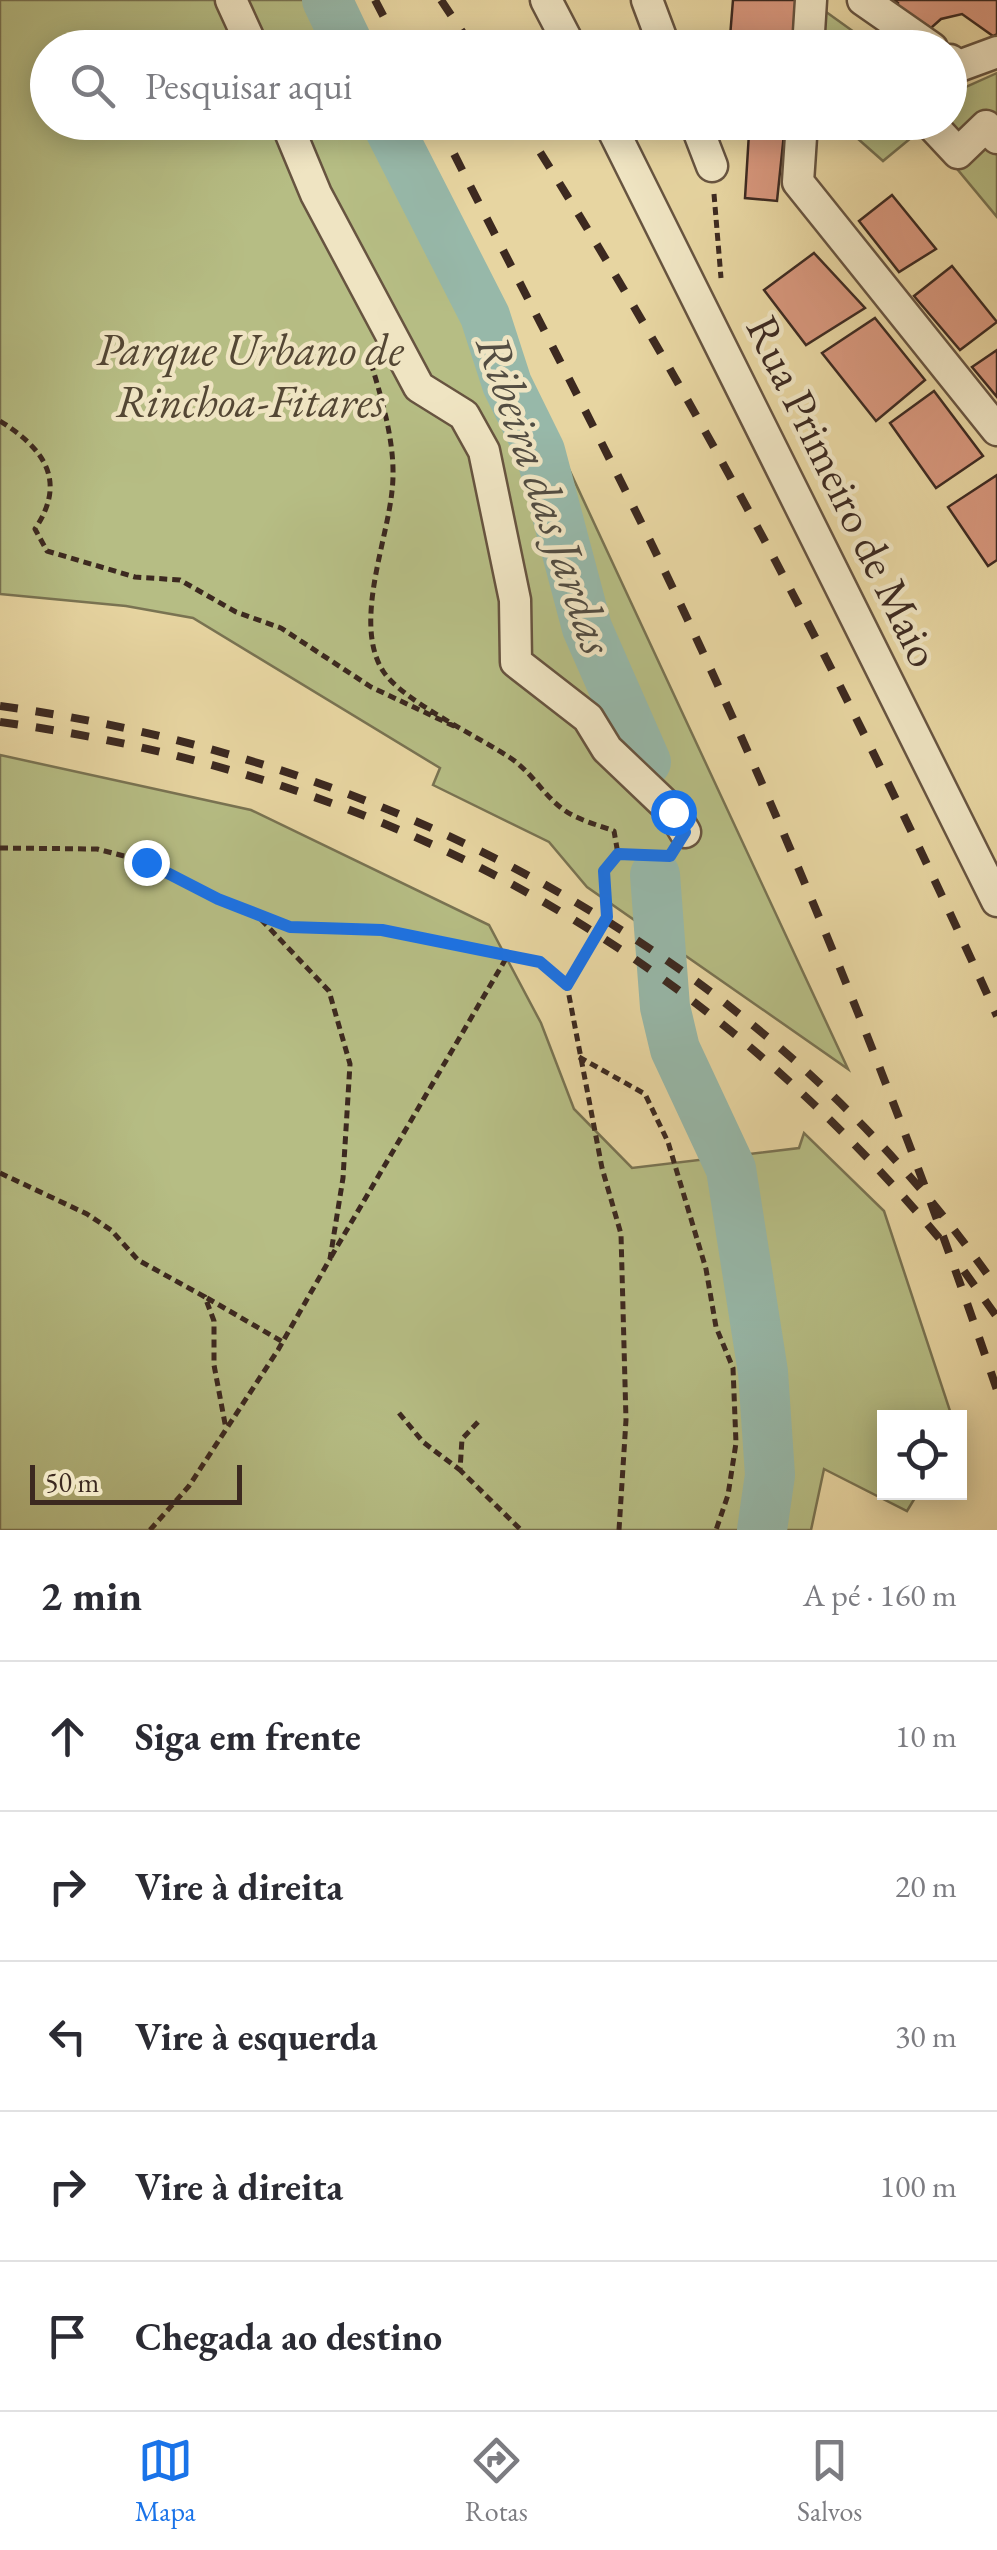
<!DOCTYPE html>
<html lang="pt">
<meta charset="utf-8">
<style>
:root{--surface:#fff;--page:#f2f2f3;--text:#2b2b33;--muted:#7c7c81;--line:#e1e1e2;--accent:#1a73e8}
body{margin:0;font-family:"EB Garamond",serif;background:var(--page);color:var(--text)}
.controls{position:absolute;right:30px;bottom:30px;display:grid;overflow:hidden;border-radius:0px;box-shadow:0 5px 25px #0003}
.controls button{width:90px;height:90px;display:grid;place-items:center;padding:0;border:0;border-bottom:2px solid var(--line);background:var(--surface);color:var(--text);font:50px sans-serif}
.scale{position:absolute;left:30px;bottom:25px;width:212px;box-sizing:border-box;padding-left:10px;border:5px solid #3c2920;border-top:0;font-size:28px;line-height:35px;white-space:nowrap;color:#3c2920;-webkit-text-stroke:8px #efe4c2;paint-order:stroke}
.stop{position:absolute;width:30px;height:30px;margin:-22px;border:8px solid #1a73e8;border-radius:50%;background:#fff}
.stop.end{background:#1a73e8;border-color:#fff;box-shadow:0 2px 10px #0008}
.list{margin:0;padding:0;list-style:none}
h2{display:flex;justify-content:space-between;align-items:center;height:130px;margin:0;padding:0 40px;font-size:42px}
h2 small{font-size:32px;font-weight:400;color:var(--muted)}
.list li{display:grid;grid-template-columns:65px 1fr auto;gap:30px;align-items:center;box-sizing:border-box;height:150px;padding:0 40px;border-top:2px solid var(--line)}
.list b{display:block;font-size:38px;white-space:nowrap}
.list em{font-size:32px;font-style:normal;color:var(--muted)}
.icon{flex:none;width:55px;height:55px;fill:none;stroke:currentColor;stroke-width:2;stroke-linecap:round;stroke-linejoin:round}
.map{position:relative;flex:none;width:997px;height:1530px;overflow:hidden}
.search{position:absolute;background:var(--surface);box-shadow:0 5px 25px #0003;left:30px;right:30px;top:30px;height:110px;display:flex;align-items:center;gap:25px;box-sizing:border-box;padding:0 35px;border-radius:55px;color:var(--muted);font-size:38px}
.sheet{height:880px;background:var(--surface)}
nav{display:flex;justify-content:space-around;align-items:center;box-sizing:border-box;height:140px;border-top:2px solid var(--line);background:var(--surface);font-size:28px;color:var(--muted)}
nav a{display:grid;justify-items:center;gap:5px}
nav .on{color:var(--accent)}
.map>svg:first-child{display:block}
</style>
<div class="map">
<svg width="997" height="1530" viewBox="0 0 997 1530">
<rect width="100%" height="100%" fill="#e7d5a1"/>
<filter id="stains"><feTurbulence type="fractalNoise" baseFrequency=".002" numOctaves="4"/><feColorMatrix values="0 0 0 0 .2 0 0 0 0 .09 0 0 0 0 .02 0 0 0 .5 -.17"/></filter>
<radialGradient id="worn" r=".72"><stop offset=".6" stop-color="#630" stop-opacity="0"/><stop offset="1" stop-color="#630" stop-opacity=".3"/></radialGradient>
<!-- green -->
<path fill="#b6bd84" stroke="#797352" stroke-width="2.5" d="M0,0H349L372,47L48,48V122L408,123L848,1069L587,887L549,842L433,785L440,768L193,618L126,606L0,594Z
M822,9L875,47L818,48Z
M997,73V217L923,128L883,161L840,123L950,122V94Z
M0,755L251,810L489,925L541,1023L574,1109L632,1168L799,1148L804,1133L884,1211L952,1417L884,1418V1492L918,1493L907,1511L824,1469L811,1530H0Z"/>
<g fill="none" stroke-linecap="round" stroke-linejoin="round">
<!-- river -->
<path stroke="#97b8a9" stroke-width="50" d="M327,0L350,48
M386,122L485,316L507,384L540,451L587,628L646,762
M655,875L665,1007L675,1049L731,1169L763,1372L770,1475L762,1530"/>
</g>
<!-- building -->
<path fill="#d7967c" stroke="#3c2920" stroke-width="2.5" d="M733,0H796L792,43L730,37Z
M893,0H997V34L993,36L962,14L941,19L931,28L925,24L920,28L896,10L898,3Z
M749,133L784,134L777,201L745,198Z
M892,195L936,249L899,272L859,221Z
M814,253L865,308L806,345L764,290Z
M952,266L997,322L960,350L914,296Z
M875,318L925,380L876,421L822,353Z
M997,350V397L972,367Z
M934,391L983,456L936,488L890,423Z
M997,475V560L988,566L948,507Z"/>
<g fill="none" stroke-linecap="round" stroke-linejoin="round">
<defs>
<path id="minor" d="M231,0L253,48
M546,0L571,48
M647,0L665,48
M863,0L932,48
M808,48L811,0
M950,60L959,66L997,52
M286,122L316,194L419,387L464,415L484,451L515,600L516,662L588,718L607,749L673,812L685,832
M609,122L997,901
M695,122L712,166
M802,122L798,182L997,430
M929,122L958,153L986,126L997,138"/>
</defs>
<!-- minor casing -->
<use href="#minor" stroke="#675440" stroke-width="35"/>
<!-- path -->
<path stroke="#3c2920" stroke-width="5" stroke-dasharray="8 5" stroke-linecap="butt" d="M714,194L721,278
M371,363C383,403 397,449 392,491C387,542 353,624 383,671C401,700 479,737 509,757C531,771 544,796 564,810C578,820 598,825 614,831L618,854
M0,421C43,448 68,480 35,529L47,551L135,577L180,580L236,612L281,628L371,687L458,728
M0,848L97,849L147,862L218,899L290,927L382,929L540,962L567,985
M579,1057L645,1094L668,1142L706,1269L716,1327L733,1368L736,1443L728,1495L716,1530
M0,1173L87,1214L111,1230L138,1260L205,1297L214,1321V1365L226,1429
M331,1257L508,955
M207,1298L283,1342
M399,1413L423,1442L460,1470
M478,1422L462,1439L460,1470L521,1530
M150,1530L189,1486L278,1350L330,1259L343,1178L350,1064L329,991L255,913
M619,1530L626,1420L621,1234L602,1168L567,985L607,917L604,871L618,854L671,856"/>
<!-- minor -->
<use href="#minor" stroke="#efe4c2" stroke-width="30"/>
<!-- rail -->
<path stroke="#3c2920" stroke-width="8" stroke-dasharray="18 18" stroke-linecap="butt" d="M375,0L400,48
M441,0L473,48
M438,122C525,296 618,468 699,644C812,888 911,1136 997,1390
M521,122C703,408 858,707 997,1016
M0,706C394,760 767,957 997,1288
M0,722C384,775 691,942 940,1239
M964,1271L997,1317"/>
</g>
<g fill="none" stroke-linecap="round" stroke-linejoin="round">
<!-- route -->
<path stroke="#1a73e8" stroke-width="12" d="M146,862L218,899L290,927L382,930L540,962L567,985L607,917L604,871L618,854L670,856L685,832L673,812"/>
</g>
<g text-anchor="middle" stroke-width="9" stroke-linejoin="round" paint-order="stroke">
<!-- park labels -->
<g font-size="45" font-style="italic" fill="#544734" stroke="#efe4c2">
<text x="250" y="365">Parque Urbano de<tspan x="250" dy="52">Rinchoa-Fitares</tspan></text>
</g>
<!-- street labels -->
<g font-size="45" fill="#3c2920" stroke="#efe4c2">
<text transform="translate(844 491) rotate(64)" y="16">Rua Primeiro de Maio</text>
</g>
<!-- water labels -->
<g font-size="48" font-style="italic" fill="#534d42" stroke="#efe4c2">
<text transform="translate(546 494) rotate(71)" y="17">Ribeira das Jardas</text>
</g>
</g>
<rect width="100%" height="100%" filter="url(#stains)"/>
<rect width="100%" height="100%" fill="url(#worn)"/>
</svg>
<div class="controls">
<button><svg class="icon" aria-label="locate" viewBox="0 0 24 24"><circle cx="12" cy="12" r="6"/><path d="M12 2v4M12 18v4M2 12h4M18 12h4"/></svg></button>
</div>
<div class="scale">50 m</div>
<div class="stop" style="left:673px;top:812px"></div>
<div class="stop end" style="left:146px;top:862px"></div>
<div class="search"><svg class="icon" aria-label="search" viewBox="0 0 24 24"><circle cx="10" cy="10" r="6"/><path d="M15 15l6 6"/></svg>Pesquisar aqui</div>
</div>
<section class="sheet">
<h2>2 min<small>A pé · 160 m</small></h2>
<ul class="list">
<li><svg class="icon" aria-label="ahead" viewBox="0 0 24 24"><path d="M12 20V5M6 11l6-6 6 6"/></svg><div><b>Siga em frente</b></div><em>10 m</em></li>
<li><svg class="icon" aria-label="right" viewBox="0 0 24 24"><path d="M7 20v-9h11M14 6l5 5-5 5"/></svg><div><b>Vire à direita</b></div><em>20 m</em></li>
<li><svg class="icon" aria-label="left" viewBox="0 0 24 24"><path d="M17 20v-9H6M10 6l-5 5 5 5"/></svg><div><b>Vire à esquerda</b></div><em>30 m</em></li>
<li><svg class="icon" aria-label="right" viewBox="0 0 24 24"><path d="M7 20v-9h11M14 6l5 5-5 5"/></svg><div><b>Vire à direita</b></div><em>100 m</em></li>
<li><svg class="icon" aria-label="arrive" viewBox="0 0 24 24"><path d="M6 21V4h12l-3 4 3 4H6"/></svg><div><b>Chegada ao destino</b></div></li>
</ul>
</section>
<nav>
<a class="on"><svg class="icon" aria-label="map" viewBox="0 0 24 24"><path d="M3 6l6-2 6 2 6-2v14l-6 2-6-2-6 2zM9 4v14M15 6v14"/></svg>Mapa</a>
<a><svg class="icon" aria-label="directions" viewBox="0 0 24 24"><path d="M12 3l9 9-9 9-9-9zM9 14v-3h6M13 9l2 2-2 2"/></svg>Rotas</a>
<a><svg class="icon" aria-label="saved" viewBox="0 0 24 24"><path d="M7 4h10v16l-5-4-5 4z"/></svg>Salvos</a>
</nav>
